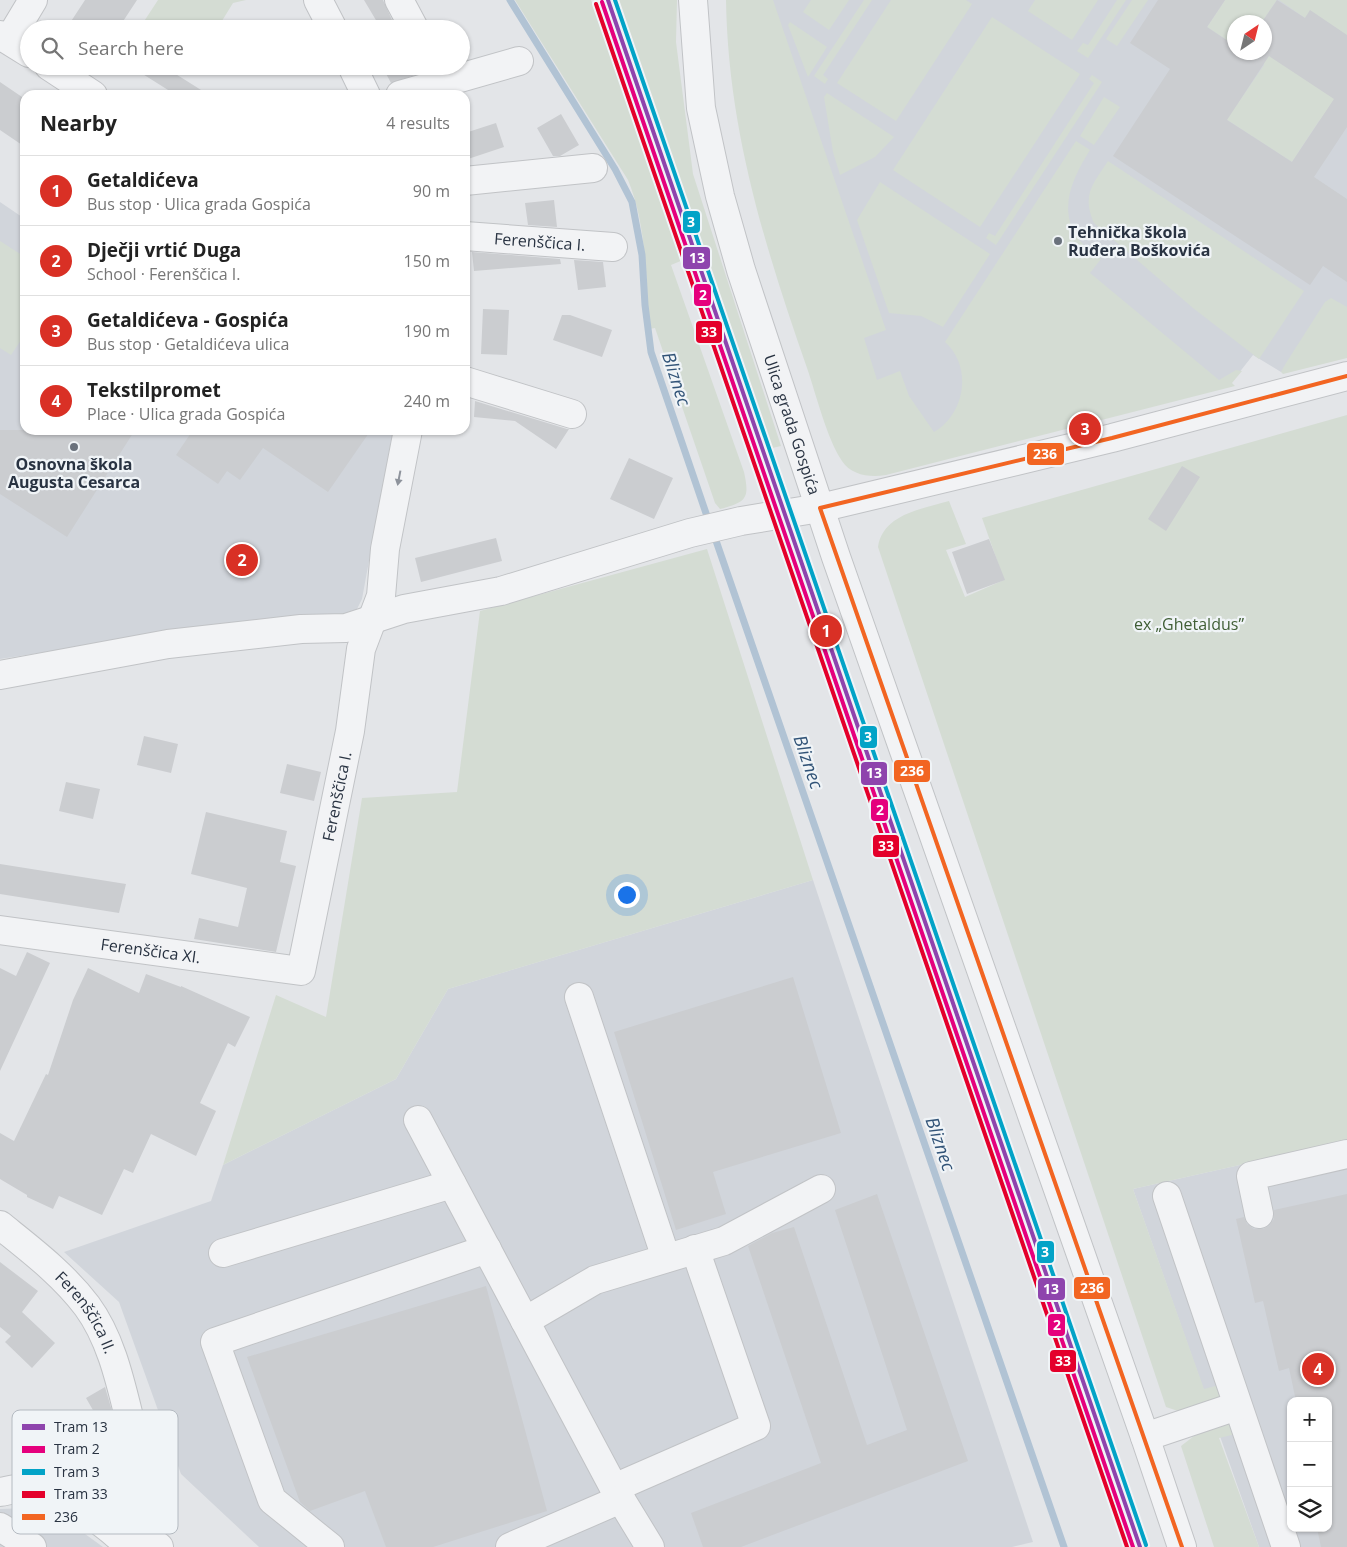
<!DOCTYPE html>
<meta charset="utf-8">
<style>
:root{--surface:#fff;--page:#f6f6f6;--text:#222;--muted:#767676;--line:#e0e0e0;--accent:#d93025}
body{margin:0;font-family:"Open Sans",sans-serif;background:var(--page);color:var(--text)}
.controls{position:absolute;right:15px;bottom:15px;display:grid;overflow:hidden;border-radius:10px;box-shadow:0 1px 4px #0004}
.controls button{width:45px;height:45px;display:grid;place-items:center;padding:0;border:0;border-bottom:1px solid var(--line);background:var(--surface);color:var(--text);font:25px sans-serif}
.compass{position:absolute;left:1227px;top:15px;width:45px;height:45px;border-radius:50%;background:var(--surface);box-shadow:0 1px 4px #0004;rotate:35deg}
.you{position:absolute;left:626px;top:894px;width:18px;height:18px;margin:-12px;border:4px solid #fff;border-radius:50%;background:#1a73e8;box-shadow:0 0 0 8px #1a73e833}
.badge{display:grid;place-items:center;width:32px;height:32px;border-radius:50%;background:var(--accent);color:#fff;font-size:16px;font-weight:700}
.pin{position:absolute;translate:-50% -50%;border:2px solid #fff;box-shadow:0 1px 5px #0006}
.list{margin:0;padding:0;list-style:none}
h2{display:flex;justify-content:space-between;align-items:center;height:65px;margin:0;padding:0 20px;font-size:21px}
h2 small{font-size:16px;font-weight:400;color:var(--muted)}
.list li{display:grid;grid-template-columns:32px 1fr auto;gap:15px;align-items:center;box-sizing:border-box;height:70px;padding:0 20px;border-top:1px solid var(--line)}
.list b{display:block;font-size:19px;white-space:nowrap}
.list p{margin:0;font-size:16px;white-space:nowrap;color:var(--muted)}
.list em{font-size:16px;font-style:normal;color:var(--muted)}
.icon{flex:none;width:28px;height:28px;fill:none;stroke:currentColor;stroke-width:2;stroke-linecap:round;stroke-linejoin:round}
.map{position:relative;flex:none;width:1347px;height:1547px;overflow:hidden}
.search{position:absolute;background:var(--surface);box-shadow:0 1px 4px #0004;left:20px;top:20px;width:450px;height:55px;display:flex;align-items:center;gap:12px;box-sizing:border-box;padding:0 18px;border-radius:28px;color:var(--muted);font-size:19px}
.panel{position:absolute;background:var(--surface);box-shadow:0 1px 4px #0004;left:20px;top:90px;width:450px;height:345px;border-radius:15px}
.map>svg:first-child{display:block}
</style>
<div class="map">
<svg width="1347" height="1547" viewBox="0 0 1347 1547">
<rect width="100%" height="100%" fill="#e3e5e8"/>
<!-- built -->
<path fill="#d1d5db" fill-rule="evenodd" d="M728,0H1347V355L1281,372L1253,355L1231,383L872,475ZM1234,22H1264V52H1234Z
M0,202L25,219V430H393L362,599L355,613L346,617L141,637L0,659Z
M813,880L1033,1542L1012,1547H259L181,1474L119,1302L64,1252L211,1201L223,1165L396,1079L448,989Z
M1347,1141V1547H1259L1133,1189ZM1291,1401H1328V1528H1291Z
M28,1508L74,1526L103,1547H0V1509Z"/>
<!-- green -->
<path fill="#d4dcd3" d="M158,0H246L233,3L217,29H139Z
M515,0H591L683,260L671,265L744,472C750,499 746,502 720,509L715,503L655,328L649,329C646,280 647,226 628,180Z
M613,0H677L676,42L693,174L781,446L768,449Z
M726,0H773L886,330L864,338L877,380L900,371L909,396L934,432C965,414 973,367 945,342L1076,141L1090,150C1073,177 1056,211 1080,241C1086,248 1094,253 1101,259L1090,273L1219,380L1236,370L1242,371L1232,383L1235,386L886,475C870,478 851,475 842,461C827,439 816,394 807,368C765,247 728,130 726,0Z
M811,0H849L829,30L803,12Z
M864,0H872L823,75L828,79L825,84L814,76Z
M891,0H966L972,4L896,121L837,83Z
M1035,0H1098L1072,40L1028,11Z
M1117,0H1126L1088,58L1077,51L1083,43L1088,45Z
M1132,0H1148L1117,46L1106,39Z
M1225,0H1277L1262,22H1234V45L1207,27Z
M1279,0H1347V36L1311,11L1305,18Z
M992,17L1080,74L980,227L893,170Z
M790,22L827,47L808,77L788,25Z
M1264,52L1343,104L1319,121L1292,162L1215,112L1236,106L1264,65Z
M1092,75L1102,82L996,245L986,238L989,233L995,236L1094,83L1089,79Z
M827,93L894,137L875,157L840,175L833,152L824,97Z
M1104,97L1120,107L1094,145L1080,136Z
M1108,161L1304,291L1259,359L1193,308L1094,223C1082,195 1092,185 1108,161Z
M880,182L990,254L943,327L921,316L889,313L857,220Z
M0,241L25,257V334L11,355L0,348Z
M1331,298L1347,307V358L1283,374L1281,372L1286,363L1325,302Z
M1347,415V1141L1133,1189L1204,1389L1223,1384L1219,1399L1178,1411L1166,1407L878,547C883,514 922,509 949,501L966,544L946,550L965,597L1004,580L982,518Z
M707,549L813,880L448,989L396,1079L223,1165L276,995L326,1017L362,798L457,792L480,611Z
M1227,1423L1233,1424L1240,1433L1219,1438L1259,1547H1214L1181,1446L1194,1436Z"/>
<g fill="none" stroke-linecap="round" stroke-linejoin="round">
<!-- stream -->
<path stroke="#b1c3d4" stroke-width="7" d="M510,0L615,169L632,202L642,255L645,305L651,352L709,522
M713,532L1064,1547"/>
</g>
<!-- building -->
<path fill="#cbcdd0" fill-rule="evenodd" d="M85,0H137L118,29H66Z
M364,0H383L392,20L380,27Z
M1158,0H1225L1207,27L1234,45V52H1264V22H1262L1277,0L1305,18L1310,10L1347,35V127L1314,177L1347,199V282L1323,266L1310,285L1113,156L1170,69L1130,43ZM1269,56L1334,99L1292,162L1227,120Z
M130,66H163L209,95H176Z
M382,66H432L421,73L391,83Z
M0,82L25,99V147L0,130Z
M561,114L579,145L560,156H553L537,128Z
M496,123L504,147L465,160V133Z
M554,200L557,227L528,225L525,203Z
M472,252L560,259L561,264L474,271Z
M574,260L603,262L606,287L578,290Z
M483,309L509,310L507,355L481,354Z
M562,315H570L612,330L602,357L553,340Z
M475,401L567,429H569L556,449L515,421L474,417Z
M0,430H135L67,537L0,494Z
M193,430H371L328,492L263,448L240,480L227,471L218,484L176,455Z
M629,458L673,478L654,519L610,499Z
M1182,466L1200,477L1166,531L1148,519Z
M496,538L502,561L421,582L415,558Z
M989,539L1005,580L967,594L952,552Z
M144,736L178,744L171,773L137,765Z
M287,764L321,772L314,801L280,793Z
M66,782L100,789L93,819L59,811Z
M206,812L287,831L280,862L296,866L276,952L194,939L199,918L238,927L247,888L191,874Z
M0,864L126,884L119,913L0,894Z
M27,952L50,963L0,1071V968L16,976Z
M88,968L139,993L146,974L181,987V986L250,1017L235,1047L228,1043L200,1103L216,1111L196,1156L151,1134L133,1173L124,1169L102,1215L59,1196L53,1209L27,1197V1195L0,1179V1133L14,1141L46,1074L48,1075L73,1000Z
M793,977L841,1133L713,1172L726,1214L676,1230L614,1032Z
M877,1194L968,1461L741,1547H703L691,1513L821,1463L748,1246L772,1233L794,1227L867,1445L907,1430L835,1210Z
M1347,1194V1547H1321L1317,1528H1328V1401H1296L1289,1368L1279,1371L1263,1301L1255,1303L1236,1219L1244,1217L1247,1224L1254,1229H1263L1269,1226L1274,1219V1210Z
M0,1262L38,1291L22,1312L55,1343L32,1368L5,1342L11,1336L0,1327Z
M486,1286L547,1511L433,1547H386L365,1491L310,1511L300,1502L247,1357Z
M105,1387L119,1435L126,1440H135L151,1468L132,1478L86,1398Z"/>
<g fill="none" stroke-linecap="round" stroke-linejoin="round">
<defs>
<g id="minor">
<path d="M318,0L333,29"/>
<path d="M399,0L414,28"/>
<path id="s1" d="M693,0L701,108L720,196L741,270L836,557L1145,1437L1182,1547"/>
<path d="M0,35L29,53"/>
<path d="M9,40L33,0"/>
<path d="M49,66L93,95"/>
<path d="M352,66L366,95"/>
<path d="M400,95L519,61"/>
<path d="M465,181L593,168"/>
<path id="s2" d="M465,236L613,247"/>
<path d="M465,381L572,414"/>
<path d="M0,675L168,644L301,629L346,628L404,609L501,591L690,533L741,521L820,508L1112,438L1347,376"/>
<path id="s3" d="M0,930L301,971L350,731L361,649L381,596L385,549L408,430"/>
<path d="M579,997L666,1258"/>
<path d="M418,1120L614,1488L650,1547"/>
<path d="M1167,1196L1286,1547"/>
<path d="M1259,1214L1251,1176L1347,1154"/>
<path id="s4" d="M0,1225C31,1250 63,1274 87,1306C112,1340 121,1385 131,1425"/>
<path d="M223,1253L452,1184"/>
<path d="M525,1321L595,1280L724,1241L821,1189"/>
<path d="M1145,1437L1237,1406"/>
<path d="M614,1488L756,1426L695,1249"/>
<path d="M0,1492C7,1491 16,1488 23,1489C63,1492 102,1520 130,1547"/>
<path d="M0,1527L32,1547"/>
<path d="M116,1534L151,1541L159,1547"/>
<path d="M330,1547L272,1500L215,1342L487,1249"/>
<path d="M510,1547L621,1499"/>
</g>
</defs>
<!-- minor casing -->
<use href="#minor" stroke="#c1c3c6" stroke-width="30"/>
<!-- minor -->
<use href="#minor" stroke="#f2f3f5" stroke-width="28"/>
<defs>
<path id="bus-1" d="M1182,1547L820,508L1112,438L1347,376"/>
</defs>
<!-- bus-1 casing -->
<use href="#bus-1" stroke="#f0f4f7" stroke-width="8"/>
<!-- bus-1 -->
<use href="#bus-1" stroke="#f26522" stroke-width="4"/>
<defs>
<path id="tram-1" d="M608,0L1140,1547"/>
<path id="tram-2" d="M602,2L1133,1547"/>
<path id="tram-3" d="M615,0L1146,1545"/>
<path id="tram-4" d="M596,4L1127,1547"/>
</defs>
<!-- tram-1 casing -->
<use href="#tram-1" stroke="#f0f4f7" stroke-width="8"/>
<!-- tram-2 casing -->
<use href="#tram-2" stroke="#f0f4f7" stroke-width="8"/>
<!-- tram-3 casing -->
<use href="#tram-3" stroke="#f0f4f7" stroke-width="8"/>
<!-- tram-4 casing -->
<use href="#tram-4" stroke="#f0f4f7" stroke-width="8"/>
<!-- tram-1 -->
<use href="#tram-1" stroke="#8e44ad" stroke-width="4"/>
<!-- tram-2 -->
<use href="#tram-2" stroke="#e5007d" stroke-width="4"/>
<!-- tram-3 -->
<use href="#tram-3" stroke="#02a3c7" stroke-width="4"/>
<!-- tram-4 -->
<use href="#tram-4" stroke="#e4002b" stroke-width="4"/>
</g>
<!-- one-way arrows -->
<defs><path id="oneway-solid" d="M-6-.8H1V-3.2L6.5 0L1 3.2V.8H-6Z" transform="scale(1.25)"/></defs>
<use fill="#8e939c" href="#oneway-solid" transform="translate(399 478) rotate(101)"/>
<!-- markers -->
<g fill="#6a717c" stroke="#f0f4f7" stroke-width="2">
<circle cx="1058" cy="241" r="5"/>
<circle cx="74" cy="447" r="5"/>
</g>
<g text-anchor="middle" stroke-width="4.5" stroke-linejoin="round" paint-order="stroke">
<!-- poi labels -->
<g font-size="16" font-weight="bold" fill="#293342" stroke="#f0f4f7" text-anchor="start">
<text x="1068" y="238">Tehnička škola<tspan x="1068" dy="18">Ruđera Boškovića</tspan></text>
<text x="74" y="470" text-anchor="middle">Osnovna škola<tspan x="74" dy="18">Augusta Cesarca</tspan></text>
</g>
<!-- street labels -->
<g font-size="16" fill="#293342" stroke="#f0f4f7">
<text dy="6" stroke="none"><textPath href="#s2" startOffset="75">Ferenščica I.</textPath></text>
<text dy="6" stroke="none"><textPath href="#s1" startOffset="438">Ulica grada Gospića</textPath></text>
<text dy="6" stroke="none"><textPath href="#s3" startOffset="482">Ferenščica I.</textPath></text>
<text dy="6" stroke="none"><textPath href="#s3" startOffset="152">Ferenščica XI.</textPath></text>
<text dy="6" stroke="none"><textPath href="#s4" startOffset="124">Ferenščica II.</textPath></text>
</g>
<!-- park labels -->
<g font-size="16" fill="#3f5e35" stroke="#f0f4f7">
<text x="1189" y="630">ex „Ghetaldus”</text>
</g>
<!-- water labels -->
<g font-size="18" font-style="italic" fill="#315377" stroke="#f0f4f7">
<text transform="translate(676 379) rotate(72)" y="6">Bliznec</text>
<text transform="translate(808 762) rotate(71)" y="6">Bliznec</text>
<text transform="translate(940 1144) rotate(71)" y="6">Bliznec</text>
</g>
</g>
<!-- legend -->
<rect x="12" y="1410" width="166" height="124" rx="8" fill="#f0f4f7" stroke="#b4bac1" stroke-width="1"/>
<rect x="22" y="1424" width="23" height="6" fill="#8e44ad"/>
<rect x="22" y="1446" width="23" height="7" fill="#e5007d"/>
<rect x="22" y="1469" width="23" height="6" fill="#02a3c7"/>
<rect x="22" y="1491" width="23" height="7" fill="#e4002b"/>
<rect x="22" y="1514" width="23" height="6" fill="#f26522"/>
<g font-size="14" fill="#293342">
<text x="54" y="1432">Tram 13</text>
<text x="54" y="1454">Tram 2</text>
<text x="54" y="1477">Tram 3</text>
<text x="54" y="1499">Tram 33</text>
<text x="54" y="1522">236</text>
</g>
<g stroke="#f0f4f7" stroke-width="2">
<rect x="682" y="210" width="19" height="24" rx="5" fill="#02a3c7"/>
<rect x="682" y="246" width="29" height="24" rx="5" fill="#8e44ad"/>
<rect x="693" y="283" width="19" height="24" rx="5" fill="#e5007d"/>
<rect x="695" y="320" width="28" height="24" rx="5" fill="#e4002b"/>
<rect x="1026" y="442" width="39" height="24" rx="5" fill="#f26522"/>
<rect x="859" y="725" width="19" height="24" rx="5" fill="#02a3c7"/>
<rect x="893" y="759" width="38" height="24" rx="5" fill="#f26522"/>
<rect x="860" y="761" width="28" height="25" rx="5" fill="#8e44ad"/>
<rect x="870" y="798" width="19" height="24" rx="5" fill="#e5007d"/>
<rect x="872" y="834" width="28" height="24" rx="5" fill="#e4002b"/>
<rect x="1036" y="1240" width="19" height="24" rx="5" fill="#02a3c7"/>
<rect x="1073" y="1276" width="38" height="24" rx="5" fill="#f26522"/>
<rect x="1037" y="1277" width="29" height="24" rx="5" fill="#8e44ad"/>
<rect x="1047" y="1313" width="19" height="24" rx="5" fill="#e5007d"/>
<rect x="1049" y="1349" width="28" height="24" rx="5" fill="#e4002b"/>
</g>
<g font-size="14" text-anchor="middle" font-weight="bold" fill="#fff">
<text x="691" y="227">3</text>
<text x="697" y="263">13</text>
<text x="703" y="300">2</text>
<text x="709" y="337">33</text>
<text x="1045" y="459">236</text>
<text x="868" y="742">3</text>
<text x="912" y="776">236</text>
<text x="874" y="778">13</text>
<text x="880" y="815">2</text>
<text x="886" y="851">33</text>
<text x="1045" y="1257">3</text>
<text x="1092" y="1293">236</text>
<text x="1051" y="1294">13</text>
<text x="1057" y="1330">2</text>
<text x="1063" y="1366">33</text>
</g>
</svg>
<div class="controls">
<button>+</button>
<button>−</button>
<button><svg class="icon" aria-label="layers" viewBox="0 0 24 24"><path d="M12 4l9 5-9 5-9-5zM3 14l9 5 9-5"/></svg></button>
</div>
<svg class="compass" viewBox="-18 -18 36 36"><path d="M0-13l5 13h-10z" fill="#e53935"/><path d="M0 13l5-13h-10z" fill="#767676"/></svg>
<div class="you"></div>
<div class="pin badge" style="left:826px;top:631px">1</div>
<div class="pin badge" style="left:242px;top:560px">2</div>
<div class="pin badge" style="left:1085px;top:429px">3</div>
<div class="pin badge" style="left:1318px;top:1369px">4</div>
<div class="search"><svg class="icon" aria-label="search" viewBox="0 0 24 24"><circle cx="10" cy="10" r="6"/><path d="M15 15l6 6"/></svg>Search here</div>
<section class="panel">
<h2>Nearby<small>4 results</small></h2>
<ul class="list">
<li><span class="badge">1</span><div><b>Getaldićeva</b><p>Bus stop · Ulica grada Gospića</p></div><em>90 m</em></li>
<li><span class="badge">2</span><div><b>Dječji vrtić Duga</b><p>School · Ferenščica I.</p></div><em>150 m</em></li>
<li><span class="badge">3</span><div><b>Getaldićeva - Gospića</b><p>Bus stop · Getaldićeva ulica</p></div><em>190 m</em></li>
<li><span class="badge">4</span><div><b>Tekstilpromet</b><p>Place · Ulica grada Gospića</p></div><em>240 m</em></li>
</ul>
</section>
</div>
